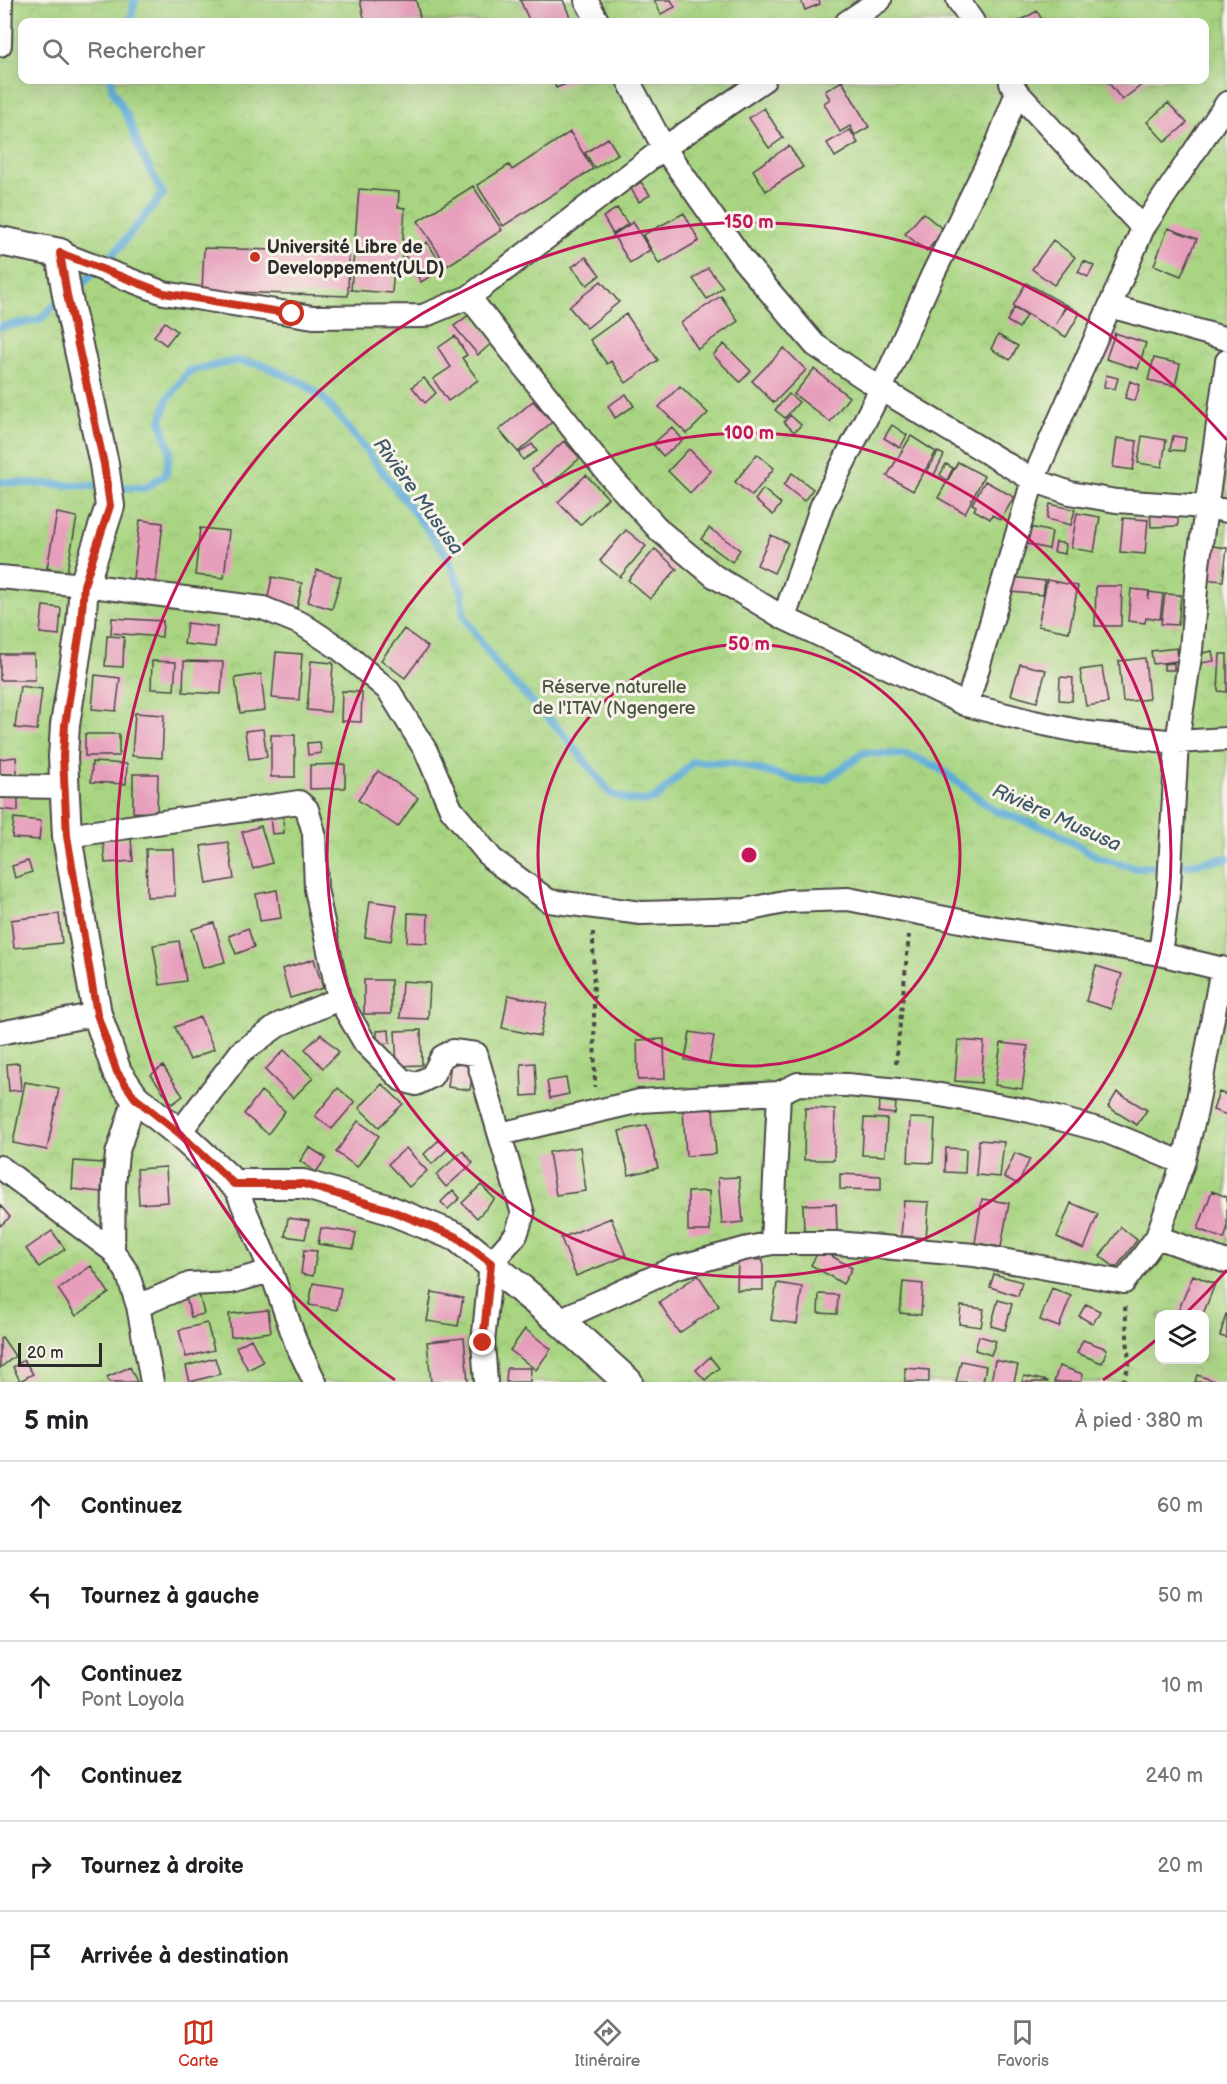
<!DOCTYPE html>
<html lang="fr">
<meta charset="utf-8">
<style>
:root{--surface:#fff;--page:#f6f6f6;--text:#202124;--muted:#757577;--line:#e0e0e0;--accent:#c8321e}
body{margin:0;font-family:"Balsamiq Sans",sans-serif;background:var(--page);color:var(--text)}
.controls{position:absolute;right:18px;bottom:18px;display:grid;overflow:hidden;border-radius:12px;box-shadow:0 6px 24px #0002}
.controls button{width:54px;height:54px;display:grid;place-items:center;padding:0;border:0;border-bottom:2px solid var(--line);background:var(--surface);color:var(--text);font:30px sans-serif}
.scale{position:absolute;left:18px;bottom:15px;width:84px;box-sizing:border-box;padding-left:6px;border:3px solid #2b2b2b;border-top:0;font-size:16px;line-height:21px;white-space:nowrap;color:#2b2b2b;-webkit-text-stroke:4px #f7f3e8;paint-order:stroke}
.stop{position:absolute;width:18px;height:18px;margin:-14px;border:4px solid #c8321e;border-radius:50%;background:#fff}
.stop.end{background:#c8321e;border-color:#fff;box-shadow:0 2px 6px #0008}
.list{margin:0;padding:0;list-style:none}
h2{display:flex;justify-content:space-between;align-items:center;height:78px;margin:0;padding:0 24px;font-size:26px}
h2 small{font-size:20px;font-weight:400;color:var(--muted)}
.list li{display:grid;grid-template-columns:39px 1fr auto;gap:18px;align-items:center;box-sizing:border-box;height:90px;padding:0 24px;border-top:2px solid var(--line)}
.list b{display:block;font-size:22px;white-space:nowrap}
.list p{margin:0;font-size:20px;white-space:nowrap;color:var(--muted)}
.list em{font-size:20px;font-style:normal;color:var(--muted)}
.icon{flex:none;width:33px;height:33px;fill:none;stroke:currentColor;stroke-width:2;stroke-linecap:round;stroke-linejoin:round}
.map{position:relative;flex:none;width:1227px;height:1382px;overflow:hidden}
.search{position:absolute;background:var(--surface);box-shadow:0 6px 24px #0002;left:18px;right:18px;top:18px;height:66px;display:flex;align-items:center;gap:15px;box-sizing:border-box;padding:0 21px;border-radius:12px;color:var(--muted);font-size:22px}
.sheet{height:618px;background:var(--surface)}
nav{display:flex;justify-content:space-around;align-items:center;box-sizing:border-box;height:84px;border-top:2px solid var(--line);background:var(--surface);font-size:16px;color:var(--muted)}
nav a{display:grid;justify-items:center;gap:3px}
nav .on{color:var(--accent)}
.map>svg:first-child{display:block}
</style>
<div class="map">
<svg width="1227" height="1382" viewBox="0 0 1227 1382">
<defs>
<pattern id="park-crowns" width="20" height="18" patternUnits="userSpaceOnUse" patternTransform="scale(1.5)"><rect width="20" height="18" fill="#a9d582"/><path d="M2 6a3 3 0 1 1 6 0M12 15a3 3 0 1 1 6 0" fill="none" stroke="#92b770"/></pattern>
</defs>
<rect width="100%" height="100%" fill="#f7f3e8"/>
<filter id="ink" filterUnits="userSpaceOnUse"><feTurbulence type="fractalNoise" baseFrequency=".0167" numOctaves="2"/><feDisplacementMap in="SourceGraphic" scale="12" xChannelSelector="R" yChannelSelector="G"/><feConvolveMatrix kernelMatrix="1 2 1 2 8 2 1 2 1" color-interpolation-filters="sRGB"/></filter>
<filter id="wash" filterUnits="userSpaceOnUse"><feTurbulence type="fractalNoise" baseFrequency=".008" numOctaves="4" result="noise"/><feDisplacementMap in="SourceGraphic" scale="24" xChannelSelector="R" yChannelSelector="G"/><feGaussianBlur stdDeviation="1.35" result="paint"/><feColorMatrix in="noise" values="0 0 0 0 0 0 0 0 0 0 0 0 0 0 0 0 0 1.4 0 .05"/><feComposite in="paint" operator="in"/></filter>
<g filter="url(#wash)">
<rect width="100%" height="100%" fill="#f0e8d0"/>
<!-- park -->
<path fill="url(#park-crowns)" stroke="#6a8056" stroke-width="1.5" fill-rule="evenodd" d="M0,0H1227V1382H0ZM22,22H1204V80H22ZM1160,1314H1204V1360H1160Z"/>
<g fill="none" stroke-linecap="round" stroke-linejoin="round">
<!-- stream -->
<path stroke="#5facd8" stroke-width="8" d="M130,22L135,0
M73,292L111,257L163,194L141,153L129,120L112,89L111,80
M0,327L39,320L62,299
M0,482L145,488L166,474L170,450L161,421L167,400L189,371L235,361L260,364L303,383L323,398L356,437L447,555L462,592L464,617L500,669L562,732L611,794L629,800L647,801L657,797L693,762L733,763L801,781L825,780L864,753L909,755L939,768L994,810L1055,832L1097,857L1136,868L1186,865L1227,858"/>
</g>
<g id="blocks">
<!-- building -->
<path fill="#e79ebc" d="M360,0H416L421,22H365Z
M520,0H563L572,22H530Z
M654,0H671L675,7L661,14Z
M801,0H819L820,4L805,10Z
M1037,11L1042,20L1038,22H1023L1021,20Z
M553,80H576L556,88Z
M1111,80H1148L1122,100L1108,82Z
M842,81L869,127L855,135L850,126L840,132L824,103L830,99L825,91Z
M1168,103L1187,123L1165,142L1147,122Z
M764,108L783,138L769,148L749,118Z
M850,130L858,143L835,157L827,143Z
M570,132L593,169L503,226L477,185L509,165L512,170Z
M608,138L618,154L595,168L585,153Z
M789,146L803,167L766,191L753,170Z
M641,182L650,195L639,202L631,189Z
M473,186L502,230L447,266L418,221Z
M359,189L399,192L398,207L405,208L401,267L394,266L392,293L351,290Z
M617,208L628,224L613,234L603,217Z
M684,213L699,241L659,264L643,235Z
M923,213L944,230L927,251L905,234Z
M633,222L650,250L630,263L613,235Z
M1168,228L1197,239L1181,276L1154,265Z
M1053,240L1075,257L1054,285L1032,269Z
M427,242L444,268L421,282L405,256Z
M204,248L349,252L348,296L202,291Z
M586,257L600,275L587,285L572,267Z
M1084,261L1094,266L1088,277L1078,272Z
M708,268L723,287L707,299L693,279Z
M601,281L619,302L587,328L569,307Z
M1026,283L1066,305L1056,324L1067,305L1080,313L1066,337L1013,306Z
M721,296L738,321L698,349L681,323Z
M1014,308L1026,315L1019,328L1007,321Z
M470,314L493,342L478,355L454,326Z
M626,314L658,360L626,383L611,361L607,364L590,340Z
M165,322L177,331L166,345L154,336Z
M1115,333L1146,343L1138,369L1106,359Z
M998,335L1018,346L1010,360L991,349Z
M455,336L467,355L462,358L478,380L448,401L433,379L451,367L438,348Z
M724,344L751,371L740,382L713,355Z
M784,348L806,370L774,403L752,381Z
M1154,358L1180,364L1175,386L1148,380Z
M814,369L849,397L830,422L794,394Z
M1106,375L1118,378L1115,389L1104,387Z
M424,378L436,393L425,403L412,387Z
M1130,381L1140,385L1135,401L1125,398Z
M680,386L708,413L687,434L659,407Z
M626,394L634,406L615,418L608,406Z
M789,394L799,402L785,418L775,410Z
M533,401L552,422L518,452L499,430Z
M790,415L801,425L794,432L784,422Z
M892,425L907,435L900,448L884,438Z
M672,427L683,440L663,456L653,444Z
M911,436L936,452L913,491L887,476Z
M1142,436L1166,440L1162,467L1138,463Z
M1173,436L1186,438L1184,451L1170,450Z
M1117,438L1137,441L1133,470L1113,467Z
M564,441L580,458L547,487L532,470Z
M532,444L537,451L523,460L519,453Z
M689,449L711,471L690,493L668,471Z
M938,452L944,455L934,475L927,472Z
M757,454L774,468L752,496L735,482Z
M958,462L984,476L965,513L938,498Z
M946,464L953,468L947,480L940,475Z
M792,473L813,489L804,501L784,485Z
M586,475L608,498L580,525L558,502Z
M985,481L1014,497L1001,520L992,515L990,519L974,510L976,506L972,504Z
M763,489L781,504L773,515L755,500Z
M1050,504L1075,510L1071,525L1047,519Z
M1178,507V526L1151,527L1150,508Z
M57,513L77,517L67,572L47,568Z
M1077,513L1100,517L1094,552L1071,548Z
M1123,518L1148,520L1145,554L1120,552Z
M140,520L163,523L155,589L132,587Z
M1030,527L1052,532L1049,549L1026,544Z
M200,528L229,531L224,578L195,575Z
M709,528L740,550L732,562L701,539Z
M626,530L646,546L620,577L600,561Z
M771,535L788,543L774,573L757,565Z
M1056,542L1066,544L1065,554L1054,552Z
M1205,545L1227,548L1223,581L1202,579Z
M655,549L677,569L650,599L628,580Z
M317,570L341,577L332,609L308,602Z
M272,577L302,583L297,608L267,602Z
M1012,577L1045,581L1043,595L1010,592Z
M1047,580L1078,586L1069,632L1038,626Z
M1096,586H1122L1121,626H1095Z
M1131,589L1149,591L1148,599L1150,592L1163,594L1160,619L1146,618L1145,623L1128,621Z
M1165,594L1181,595L1178,625L1161,624Z
M43,606L61,608L59,635L40,633Z
M112,618L163,621L162,637L111,633Z
M187,623L217,627L215,647L184,644Z
M404,629L428,647L405,678L381,660Z
M107,636L124,637L123,667L105,666Z
M1177,648L1178,661L1153,664L1151,651Z
M1212,651L1214,661L1201,663L1199,654Z
M276,652L302,654L299,700L272,698Z
M0,654H34L35,680H0Z
M1220,654H1227V692L1218,691Z
M1145,658L1149,699L1123,702L1119,661Z
M152,661L176,662L174,690L151,689Z
M184,661L223,662L221,694L183,692Z
M311,661L333,663L330,712L307,710Z
M1174,663V670H1164V664Z
M1020,664L1046,670L1037,702L1011,695Z
M1102,667L1108,703L1086,706L1080,670Z
M261,674L265,710L240,713L235,678Z
M95,675L120,678L116,711L92,709Z
M1060,677L1073,678L1072,701L1059,700Z
M20,686L42,689L37,730L15,728Z
M342,691L362,692L361,722L341,721Z
M135,713L164,715L162,758L132,756Z
M263,729L267,757L249,759L245,731Z
M85,734H119V756H85Z
M271,735H295V777H271Z
M320,742L321,753L308,755L307,743Z
M16,757L17,774L0,775V759Z
M92,762L127,764L126,784L91,782Z
M345,764V788L310,789V765Z
M378,771L418,798L398,827L358,800Z
M133,774H158L157,813L133,812Z
M0,795L18,796V811L0,809Z
M283,815L284,833L272,834L270,816Z
M14,818L41,821L39,840L12,838Z
M261,826L272,863L253,869L242,832Z
M131,838L133,861L105,863L103,840Z
M228,842L234,879L207,884L201,846Z
M146,849H173L175,896L147,897Z
M28,861L32,872L15,878L12,866Z
M277,890L281,918L260,921L256,894Z
M370,901L397,905L391,941L365,937Z
M408,913L428,914L427,943L407,942Z
M59,914L62,943L14,948L11,920Z
M214,923L225,962L203,968L192,929Z
M248,928L254,947L236,954L229,936Z
M179,941L186,981L160,985L153,945Z
M314,959L323,988L290,998L282,969Z
M1096,966L1122,974L1111,1009L1086,1001Z
M364,980H391V1014H364Z
M402,981L430,983L428,1019L400,1018Z
M508,995L547,1003L540,1036L502,1028Z
M200,1017L214,1049L190,1060L175,1027Z
M389,1030L390,1043L377,1044V1031Z
M421,1030L422,1065L397,1066L395,1031Z
M690,1032L714,1036L709,1064L685,1060Z
M321,1034L339,1052L323,1068L305,1049Z
M664,1039L665,1079L638,1080L637,1040Z
M958,1040L984,1042L981,1083L955,1081Z
M1001,1043L1028,1046L1022,1089L995,1085Z
M284,1050L313,1078L293,1098L265,1070Z
M451,1062L474,1065L470,1090L448,1087Z
M19,1063L21,1090L9,1091L7,1064Z
M535,1063L537,1095L522,1096L521,1064Z
M163,1066L183,1096L172,1104L151,1075Z
M566,1078L569,1094L550,1098L547,1081Z
M25,1082L59,1088L47,1150L13,1143Z
M382,1084L403,1104L379,1127L359,1108Z
M338,1088L355,1102L332,1129L315,1116Z
M261,1091L285,1111L268,1134L244,1114Z
M1117,1092L1147,1110L1137,1125L1108,1107Z
M1219,1092L1227,1095V1115L1213,1110Z
M880,1101L896,1103L895,1114L878,1112Z
M713,1108L716,1154L686,1156L683,1110Z
M805,1108L835,1109L834,1160H804Z
M864,1118L887,1119L885,1156L862,1155Z
M910,1118L935,1119L933,1163L908,1162Z
M358,1121L379,1136L357,1167L336,1152Z
M647,1125L658,1168L629,1175L619,1131Z
M439,1140L448,1149L432,1164L424,1154Z
M979,1140L1004,1142L1000,1177L976,1175Z
M309,1147L326,1158L316,1172L300,1161Z
M580,1147L586,1191L556,1195L549,1152Z
M406,1148L427,1171L409,1187L388,1164Z
M946,1148L966,1149L965,1173L945,1172Z
M463,1151L473,1163L446,1187L436,1175Z
M1015,1153L1030,1159L1018,1184L1004,1177Z
M74,1161L103,1163L101,1192L72,1189Z
M166,1167L168,1202L139,1204L137,1169Z
M840,1174L881,1176V1190L840,1189Z
M739,1177L743,1222L722,1224L718,1178Z
M481,1185L495,1199L477,1218L462,1203Z
M453,1190L460,1198L448,1209L441,1202Z
M709,1191L710,1231H688V1192Z
M1212,1191L1227,1197V1231L1224,1239L1198,1229Z
M982,1199L1009,1203L1001,1247L975,1243Z
M904,1201L929,1202L926,1238L901,1236Z
M1071,1203L1098,1214L1084,1249L1057,1237Z
M836,1204L837,1231H804L803,1205Z
M0,1205L10,1217L0,1226Z
M288,1218L309,1221L305,1239L285,1236Z
M611,1218L626,1256L576,1276L561,1238Z
M1121,1227L1137,1240L1116,1268L1100,1256Z
M321,1228L356,1233L353,1249L318,1244Z
M52,1231L65,1249L39,1267L26,1249Z
M820,1249L852,1268L843,1284L811,1265Z
M304,1250L317,1251L313,1276L301,1274Z
M738,1259L763,1260V1290H737Z
M91,1266L109,1293L76,1316L58,1289Z
M994,1274L1022,1282L1018,1296L990,1287Z
M698,1275L719,1306L679,1333L659,1302Z
M1193,1275L1215,1284L1203,1314H1177Z
M903,1282L923,1284L921,1315L900,1313Z
M313,1283L341,1288L337,1310L309,1305Z
M777,1283L802,1287L797,1324L771,1320Z
M1052,1288L1071,1296L1059,1327L1040,1320Z
M432,1292L463,1298L458,1326L427,1321Z
M199,1294L204,1314L191,1317L186,1297Z
M819,1294L838,1295L837,1314L818,1313Z
M998,1300L1012,1304L1005,1330L991,1326Z
M1086,1304L1100,1311L1093,1324L1079,1316Z
M961,1306L984,1309L981,1327L959,1324Z
M268,1310L271,1332L231,1337L229,1314Z
M1226,1314H1227V1338L1220,1336Z
M207,1323L214,1350L186,1357L179,1330Z
M525,1329L551,1349L536,1370L510,1350Z
M979,1336L996,1341L991,1355L975,1350Z
M2,1337L15,1356L0,1368V1338Z
M464,1338L468,1382H431L427,1342Z
M251,1339L263,1362L248,1370L236,1347Z
M1083,1340L1107,1349L1102,1363L1077,1353Z
M710,1357L719,1368L705,1380L696,1370Z
M215,1358L220,1374L190,1382L186,1366Z
M24,1360L33,1374L20,1381L13,1367Z
M995,1360L1018,1365L1014,1382H991Z
M961,1361L986,1366L983,1382H956Z
M1059,1366L1083,1374L1081,1382H1054Z
M130,1367L137,1382H109L107,1377Z
M507,1368H531L530,1382H506Z
M905,1368L929,1370V1382H905Z
M1197,1375L1218,1382H1195Z
M1024,1376L1048,1381V1382H1022Z"/>
</g>
</g>
<g filter="url(#ink)">
<use href="#blocks" fill-opacity="0" stroke="#494744" stroke-width="1.5"/>
<g fill="none" stroke-linecap="round" stroke-linejoin="round">
<defs>
<path id="minor" d="M586,0L598,22
M958,0L973,22
M847,22L880,0
M0,45L1,0
M628,80L664,148L743,260L815,345L881,389L1033,480L1070,493L1116,501L1206,507L1227,511
M1011,83L1017,92L1143,228
M60,253L164,293L313,317L423,316L469,297L664,148L764,80
M469,297L609,475L660,531L714,576L784,618L967,705L1034,722L1088,733L1177,742L1227,739
M1110,306L1227,339
M0,577L84,585L263,608L302,624L340,649L389,691L426,751L451,809L492,859L549,901L641,913L746,910L789,901L848,899L991,927L1160,954L1227,970
M784,618L822,505L881,389L932,276L998,142L1017,92
M967,705L1033,480L1110,306L1143,228L1227,103
M0,786L64,787
M67,836L299,802L307,809L314,833L316,889L339,999L365,1043L402,1080L416,1084L432,1076L442,1057L453,1051L476,1054L523,1214L516,1235L491,1263L483,1343L486,1382
M1160,954L1169,886L1177,742L1191,650L1198,565L1227,361
M0,1033L97,1014
M135,1098L117,1154L114,1185L113,1251L127,1272L138,1306L152,1382
M179,1133L241,1052L280,1024L339,999
M500,1134L640,1101L779,1093
M0,1167L113,1251
M234,1184L271,1271L296,1343L315,1382
M1157,1237L1227,1262
M772,1243L779,1093L798,1084L847,1085L929,1093L1030,1111L1105,1131L1183,1163
M138,1306L190,1284L231,1282L271,1271
M559,1320L674,1268L744,1249L772,1243H836L974,1255L1124,1282L1157,1237L1183,1163L1196,1111L1222,968"/>
<path id="tertiary" d="M0,241L60,253L67,295L104,464L110,506L84,585L81,624L65,725L63,757L67,836L97,1014L117,1072L135,1098L179,1133L234,1184H303L387,1209L457,1237L559,1320L628,1382"/>
</defs>
<!-- minor casing -->
<use href="#minor" stroke="#494744" stroke-width="26"/>
<!-- tertiary casing -->
<use href="#tertiary" stroke="#494744" stroke-width="32"/>
<!-- path -->
<path stroke="#494744" stroke-width="4" stroke-dasharray="4.5 4.5" stroke-linecap="butt" d="M593,932L595,1087
M896,1064L909,935
M1123,1382L1129,1365L1125,1306"/>
<!-- minor -->
<use href="#minor" stroke="#fff" stroke-width="22"/>
<!-- tertiary -->
<use href="#tertiary" stroke="#fff" stroke-width="28"/>
</g>
</g>
<g fill="none" stroke-linecap="round" stroke-linejoin="round" filter="url(#ink)">
<!-- route -->
<path stroke="#c8321e" stroke-width="8" d="M292,314L164,293L60,253L67,295L104,464L110,506L84,585L81,624L65,725L63,757L67,836L97,1014L117,1072L135,1098L179,1133L234,1184H303L387,1209L457,1237L491,1263L483,1343"/>
</g>
<!-- distance rings -->
<g fill="none" stroke="#c2185b" stroke-width="3">
<circle cx="749" cy="855" r="211"/>
<circle cx="749" cy="855" r="422"/>
<path d="M1227 1270A633 633 0 0 1 1185 1314M1156 1340A633 633 0 0 1 1103 1380M395 1380A633 633 0 1 1 1227 440"/>
</g>
<!-- markers -->
<circle fill="#c8321e" stroke="#f7f3e8" stroke-width="2" cx="255" cy="257" r="6"/>
<g text-anchor="middle" stroke-width="6" stroke-linejoin="round" paint-order="stroke">
<!-- poi labels -->
<g font-size="18" font-weight="bold" fill="#2b2b2b" stroke="#f7f3e8" text-anchor="start">
<text x="267" y="253">Université Libre de<tspan x="267" dy="21">Developpement(ULD)</tspan></text>
</g>
<!-- park labels -->
<g font-size="18" fill="#4a5641" stroke="#f7f3e8">
<text x="614" y="693">Réserve naturelle<tspan x="614" dy="21">de l'ITAV (Ngengere</tspan></text>
</g>
<!-- water labels -->
<g font-size="20" font-style="italic" fill="#3d5868" stroke="#f7f3e8">
<text transform="translate(419 496) rotate(54)" y="7">Rivière Mususa</text>
<text transform="translate(1057 817) rotate(24)" y="7">Rivière Mususa</text>
</g>
</g>
<circle cx="749" cy="855" r="9" fill="#c2185b" stroke="#f7f3e8" stroke-width="3"/>
<g font-size="18" text-anchor="middle" font-weight="bold" fill="#c2185b" stroke="#f7f3e8" stroke-width="6" stroke-linejoin="round" paint-order="stroke">
<text x="749" y="228">150 m</text>
<text x="749" y="439">100 m</text>
<text x="749" y="650">50 m</text>
</g>
</svg>
<div class="controls">
<button><svg class="icon" aria-label="layers" viewBox="0 0 24 24"><path d="M12 4l9 5-9 5-9-5zM3 14l9 5 9-5"/></svg></button>
</div>
<div class="scale">20 m</div>
<div class="stop" style="left:292px;top:314px"></div>
<div class="stop end" style="left:483px;top:1343px"></div>
<div class="search"><svg class="icon" aria-label="search" viewBox="0 0 24 24"><circle cx="10" cy="10" r="6"/><path d="M15 15l6 6"/></svg>Rechercher</div>
</div>
<section class="sheet">
<h2>5 min<small>À pied · 380 m</small></h2>
<ul class="list">
<li><svg class="icon" aria-label="ahead" viewBox="0 0 24 24"><path d="M12 20V5M6 11l6-6 6 6"/></svg><div><b>Continuez</b></div><em>60 m</em></li>
<li><svg class="icon" aria-label="left" viewBox="0 0 24 24"><path d="M17 20v-9H6M10 6l-5 5 5 5"/></svg><div><b>Tournez à gauche</b></div><em>50 m</em></li>
<li><svg class="icon" aria-label="ahead" viewBox="0 0 24 24"><path d="M12 20V5M6 11l6-6 6 6"/></svg><div><b>Continuez</b><p>Pont Loyola</p></div><em>10 m</em></li>
<li><svg class="icon" aria-label="ahead" viewBox="0 0 24 24"><path d="M12 20V5M6 11l6-6 6 6"/></svg><div><b>Continuez</b></div><em>240 m</em></li>
<li><svg class="icon" aria-label="right" viewBox="0 0 24 24"><path d="M7 20v-9h11M14 6l5 5-5 5"/></svg><div><b>Tournez à droite</b></div><em>20 m</em></li>
<li><svg class="icon" aria-label="arrive" viewBox="0 0 24 24"><path d="M6 21V4h12l-3 4 3 4H6"/></svg><div><b>Arrivée à destination</b></div></li>
</ul>
</section>
<nav>
<a class="on"><svg class="icon" aria-label="map" viewBox="0 0 24 24"><path d="M3 6l6-2 6 2 6-2v14l-6 2-6-2-6 2zM9 4v14M15 6v14"/></svg>Carte</a>
<a><svg class="icon" aria-label="directions" viewBox="0 0 24 24"><path d="M12 3l9 9-9 9-9-9zM9 14v-3h6M13 9l2 2-2 2"/></svg>Itinéraire</a>
<a><svg class="icon" aria-label="saved" viewBox="0 0 24 24"><path d="M7 4h10v16l-5-4-5 4z"/></svg>Favoris</a>
</nav>
